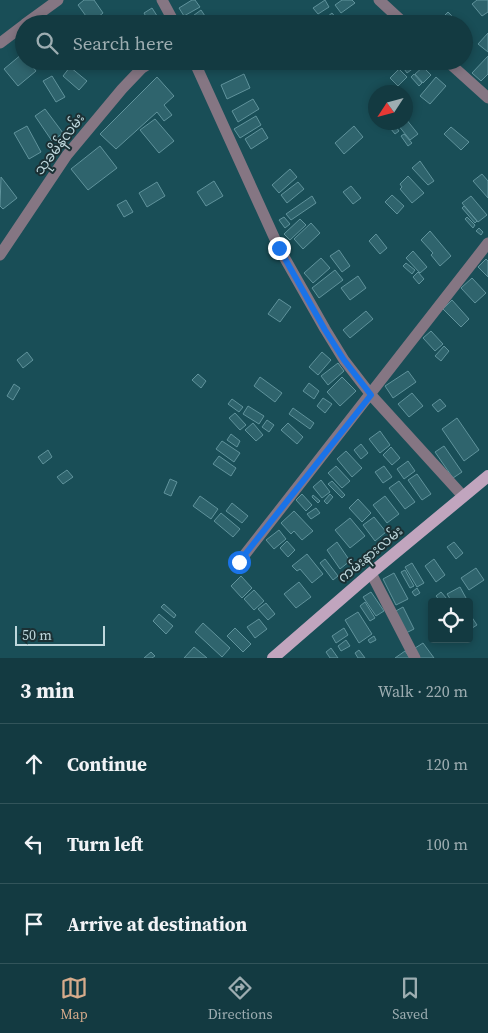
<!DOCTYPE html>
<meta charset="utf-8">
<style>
:root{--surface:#133a41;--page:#20454c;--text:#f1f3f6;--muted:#9dadb1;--line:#32545a;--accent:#d6ab8b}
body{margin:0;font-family:"Source Serif 4","Noto Sans Myanmar",serif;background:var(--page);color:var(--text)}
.controls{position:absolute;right:15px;bottom:15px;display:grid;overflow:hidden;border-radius:5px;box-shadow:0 2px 8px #0003}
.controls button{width:45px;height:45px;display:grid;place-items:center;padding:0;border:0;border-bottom:1px solid var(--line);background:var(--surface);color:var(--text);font:25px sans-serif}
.compass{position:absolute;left:368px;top:85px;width:45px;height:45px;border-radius:50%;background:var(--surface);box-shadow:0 2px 8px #0003;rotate:234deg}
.scale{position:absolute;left:15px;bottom:12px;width:90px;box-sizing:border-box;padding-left:5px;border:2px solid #bed7dc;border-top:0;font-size:14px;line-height:18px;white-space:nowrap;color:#bed7dc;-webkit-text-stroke:4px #1b3034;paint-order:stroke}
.stop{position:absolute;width:15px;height:15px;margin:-11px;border:4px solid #1a73e8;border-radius:50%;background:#fff}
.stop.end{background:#1a73e8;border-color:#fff;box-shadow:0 1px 5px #0008}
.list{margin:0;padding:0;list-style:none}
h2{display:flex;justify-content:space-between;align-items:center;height:65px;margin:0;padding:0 20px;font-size:21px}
h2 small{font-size:16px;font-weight:400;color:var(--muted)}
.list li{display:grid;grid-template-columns:32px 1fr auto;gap:15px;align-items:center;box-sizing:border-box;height:80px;padding:0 20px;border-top:1px solid var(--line)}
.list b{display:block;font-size:19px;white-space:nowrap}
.list em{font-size:16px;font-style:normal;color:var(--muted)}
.icon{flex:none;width:28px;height:28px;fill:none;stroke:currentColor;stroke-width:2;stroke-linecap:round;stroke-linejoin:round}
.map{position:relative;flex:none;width:488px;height:658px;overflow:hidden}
.search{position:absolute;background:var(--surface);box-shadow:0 2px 8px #0003;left:15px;right:15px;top:15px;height:55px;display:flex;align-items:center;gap:12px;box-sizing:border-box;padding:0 18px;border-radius:28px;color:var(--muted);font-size:19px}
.sheet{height:305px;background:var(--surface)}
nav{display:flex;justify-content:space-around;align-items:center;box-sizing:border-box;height:70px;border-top:1px solid var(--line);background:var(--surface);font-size:14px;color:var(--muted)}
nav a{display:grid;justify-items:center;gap:2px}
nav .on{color:var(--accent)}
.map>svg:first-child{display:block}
</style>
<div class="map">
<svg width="488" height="658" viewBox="0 0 488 658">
<rect width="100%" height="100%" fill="#194e57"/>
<!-- building -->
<path fill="#2f646d" stroke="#60939c" d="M84,0H94L103,13L91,23L78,5Z
M192,0H195L200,7L184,16L179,8Z
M325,0L329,7L318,14L313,8Z
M342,0H352L355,3L341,13L335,5Z
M477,0H488V12L482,16L472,4Z
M152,8L161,22L159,24H150L144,13Z
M201,10L207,19L199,24H187L186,21Z
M448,12L456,20L452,24H436Z
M332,13L341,24H318Z
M72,17L77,24H63Z
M107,17L112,24H97Z
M140,18L143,24H135L133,21Z
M488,33V52L478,44Z
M22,54L24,57V61H28L36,71L18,86L4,69Z
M488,56V74L481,81L472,73Z
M76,61H91L80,68Z
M206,61H221L222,63L209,68Z
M409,61H423L407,73L402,66Z
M70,67L87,81L79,90L63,76Z
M423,67L431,75L423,83L415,74Z
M399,69L407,77L398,86L390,78Z
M244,74L250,88L227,99L221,85Z
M414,74L422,83L419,86L411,77Z
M52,76L65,97L56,102L43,81Z
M157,77L174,96L164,105L172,115L164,121L157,112L116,149L100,134Z
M436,77L446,86L430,104L420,96Z
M253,99L259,109L238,122L232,111Z
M45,109L63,133L52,141L35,116Z
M256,116L261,125L240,138L234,129Z
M155,119L174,141L159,153L140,130Z
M406,119L418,134L410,140L398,125L402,122H406Z
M392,122L399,131L395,134L386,123Z
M27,126L41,152L29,159L14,133Z
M354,126L363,137L344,154L335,143Z
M451,127L469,142L461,150L444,134Z
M262,128L268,138L251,149L245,139Z
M404,134L412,143L408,146L401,136Z
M100,146L117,168L88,190L71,169Z
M420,161L434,181L428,185L412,168Z
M290,169L297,177L279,193L272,185Z
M482,174L488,181V198L473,181Z
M408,176L424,193L412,203L400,189L402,187L400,184Z
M1,177L17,198L3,209L0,206Z
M214,181L223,196L206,206L197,192Z
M157,182L165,196L147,207L139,193Z
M298,182L304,189L287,203L281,195Z
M351,186L361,198L353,204L343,192Z
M392,195L404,206L397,214L385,202Z
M312,196L316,203L291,220L286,214Z
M471,196L487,215L478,222L462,203Z
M126,200L133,212L124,217L117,205Z
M464,206L477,221L475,223L462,208Z
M284,217L290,224L285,228L279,220Z
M467,217L475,225L473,228L465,219Z
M300,219L306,225L290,240L284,234Z
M311,223L320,233L303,249L294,239Z
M479,228L483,232L481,235L476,231Z
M430,231L451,256L440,266L431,255L433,253L421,240Z
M376,234L387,248L380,254L369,241Z
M339,250L350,266L342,272L330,256Z
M413,251L427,267L420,273L406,258Z
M321,258L330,268L313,283L304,273Z
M486,259L488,261V277L478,267Z
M406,263L415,270L412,274L403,266Z
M335,270L343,280L319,298L312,288Z
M418,272L424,279L419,284L413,277Z
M358,276L366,288L350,300L341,288Z
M472,278L486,293L475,303L461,288Z
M279,299L291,307L280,322L268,314Z
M452,300L469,319L461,327L443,309Z
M366,311L373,319L350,338L343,330Z
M431,331L443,344L435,351L423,338Z
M444,346L449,351L441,361L435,356Z
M27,352L33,360L23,368L17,360Z
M322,352L331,360L318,375L309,367Z
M338,363L344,371L328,385L321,376Z
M408,371L416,382L393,398L385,386Z
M198,374L206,381L201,388L192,380Z
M260,377L282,393L275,402L254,386Z
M342,377L356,391L340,406L327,392Z
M309,383L319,391L314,399L303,391Z
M14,384L20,388L13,400L7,396Z
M412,393L423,406L409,417L398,404Z
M323,398L332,404L325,413L317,406Z
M232,399L243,407L239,412L228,404Z
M440,399L446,406L438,412L432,405Z
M248,406L264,416L259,424L243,414Z
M293,408L314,423L310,429L289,414Z
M235,413L246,425L240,430L229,418Z
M457,418L479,450L464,461L442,429Z
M267,420L274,425L269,432L262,427Z
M253,423L263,435L256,441L245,430Z
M288,423L303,437L297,444L281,430Z
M380,431L390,445L380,453L369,439Z
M231,434L240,441L237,447L227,440Z
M222,441L240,453L234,462L216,449Z
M361,444L368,453L361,459L354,450Z
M444,446L462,472L453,478L435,452Z
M391,447L400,458L392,465L383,455Z
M48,450L52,457L43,464L38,457Z
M346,451L362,468L352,477L337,459Z
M219,456L236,468L231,476L213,464Z
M408,461L415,471L404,479L397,469Z
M336,466L350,481L342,488L328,473Z
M384,466L392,477L383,483L375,472Z
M67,470L73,477L63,484L57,477Z
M417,474L431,494L422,500L408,480Z
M170,479L177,482L171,496L164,493Z
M321,480L330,492L322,498L313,487Z
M332,481L345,495L342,498L328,484Z
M399,481L415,502L405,509L389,488Z
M302,494L312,505L306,511L296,500Z
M330,494L333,497L327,504L324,501Z
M313,495L320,501L318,503L312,497Z
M200,496L218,509L211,519L193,506Z
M385,496L399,514L387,523L373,505Z
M358,499L371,513L362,522L349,508Z
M232,503L248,516L242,523L226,511Z
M316,508L320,513L311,519L307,514Z
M294,511L313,531L302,540L294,531L291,534L281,523Z
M221,513L240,529L233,537L214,521Z
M374,517L386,532L375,541L363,525Z
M350,518L365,536L350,548L335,530Z
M279,530L286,539L274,549L266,540Z
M287,541L295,550L288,557L280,548Z
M337,542L350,561L340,569L327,550Z
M454,542L463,553L456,559L447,547Z
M307,554L323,574L312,583L300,569L297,571L292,566Z
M325,559L338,576L333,580L320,563Z
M434,559L445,575L436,582L425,566Z
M412,563L424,583L417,587L405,567Z
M476,568L484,580L469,590L461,578Z
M405,570L414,586L410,588L401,572Z
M394,573L408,599L396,605L383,579Z
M241,576L252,588L242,598L231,586Z
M299,582L311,597L296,608L284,594Z
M460,587L466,598L461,602H452L447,594Z
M417,588L420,593L415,596L412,592Z
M254,590L264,601L254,610L244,599Z
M371,592L384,611L376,616L363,597Z
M441,592L447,599L443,602H441L436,596Z
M365,602L375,618L370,621L360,606Z
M266,603L275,614L268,620L258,609Z
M164,604L176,615L174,618L161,607Z
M403,607L414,629L406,633L394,612Z
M358,612L372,634L359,643L345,620Z
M469,613L477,625L469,630Z
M159,614L173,626L166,634L153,621Z
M259,619L267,629L255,638L247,627Z
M203,623L230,648L222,657L195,632Z
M235,628L251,644L243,652L227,636Z
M344,628L348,635L336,643L332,636Z
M374,636L376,640L370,643L368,640Z
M346,640L350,646L341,651L338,646Z
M423,643L434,658H418L412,650Z
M194,647L207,658H184Z
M331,648L338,658H330L326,652Z
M359,650L365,658H358L355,653Z
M405,651L410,658H395Z
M151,652L155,656L152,658H144Z"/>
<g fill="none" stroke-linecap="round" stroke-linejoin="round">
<!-- minor -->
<path stroke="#857683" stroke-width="11" d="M162,0L175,24
M379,0L405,24
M25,24L58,0
M0,43L24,25
M194,61L279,248L325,329L344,360L371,395L462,495
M447,61L488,98
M0,255L67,155L122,89L142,68L153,61
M239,562L488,243
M371,573L415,658"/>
<!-- major -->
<path stroke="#c1a5be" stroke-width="12" d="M273,658L371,573L488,476"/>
</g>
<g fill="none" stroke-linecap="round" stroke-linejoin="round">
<!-- route -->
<path stroke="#1a73e8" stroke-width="6" d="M239,562L371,395L344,360L325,330L279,248"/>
</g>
<g text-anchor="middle" stroke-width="4" stroke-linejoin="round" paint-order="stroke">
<!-- street labels -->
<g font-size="14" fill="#bed7dc" stroke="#1b3034">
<text transform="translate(59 144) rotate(-53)" y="5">သုခမိန်လမ်း</text>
<text transform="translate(370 554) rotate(-40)" y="5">ကမ်းနားလမ်း</text>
</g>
</g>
</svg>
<div class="controls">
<button><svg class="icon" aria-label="locate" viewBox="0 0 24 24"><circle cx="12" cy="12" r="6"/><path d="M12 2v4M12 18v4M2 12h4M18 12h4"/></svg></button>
</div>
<svg class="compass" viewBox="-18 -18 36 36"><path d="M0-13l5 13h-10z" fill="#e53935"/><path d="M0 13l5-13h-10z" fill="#9dadb1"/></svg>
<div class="scale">50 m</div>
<div class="stop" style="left:239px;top:562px"></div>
<div class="stop end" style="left:279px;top:248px"></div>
<div class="search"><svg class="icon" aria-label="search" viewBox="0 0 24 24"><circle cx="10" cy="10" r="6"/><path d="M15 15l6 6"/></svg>Search here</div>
</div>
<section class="sheet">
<h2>3 min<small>Walk · 220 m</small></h2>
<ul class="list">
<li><svg class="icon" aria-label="ahead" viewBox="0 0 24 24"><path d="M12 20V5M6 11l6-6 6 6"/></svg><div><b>Continue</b></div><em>120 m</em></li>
<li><svg class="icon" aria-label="left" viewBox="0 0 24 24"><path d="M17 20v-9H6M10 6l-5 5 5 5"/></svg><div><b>Turn left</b></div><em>100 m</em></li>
<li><svg class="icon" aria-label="arrive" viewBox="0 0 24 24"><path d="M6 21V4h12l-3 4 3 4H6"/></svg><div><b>Arrive at destination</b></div></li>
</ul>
</section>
<nav>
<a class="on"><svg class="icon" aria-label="map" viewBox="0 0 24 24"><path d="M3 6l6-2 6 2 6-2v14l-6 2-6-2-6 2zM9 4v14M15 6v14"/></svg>Map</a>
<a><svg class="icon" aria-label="directions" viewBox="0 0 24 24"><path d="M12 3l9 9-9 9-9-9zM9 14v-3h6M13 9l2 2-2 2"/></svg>Directions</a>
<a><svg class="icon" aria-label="saved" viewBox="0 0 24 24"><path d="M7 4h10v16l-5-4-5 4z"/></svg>Saved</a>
</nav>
